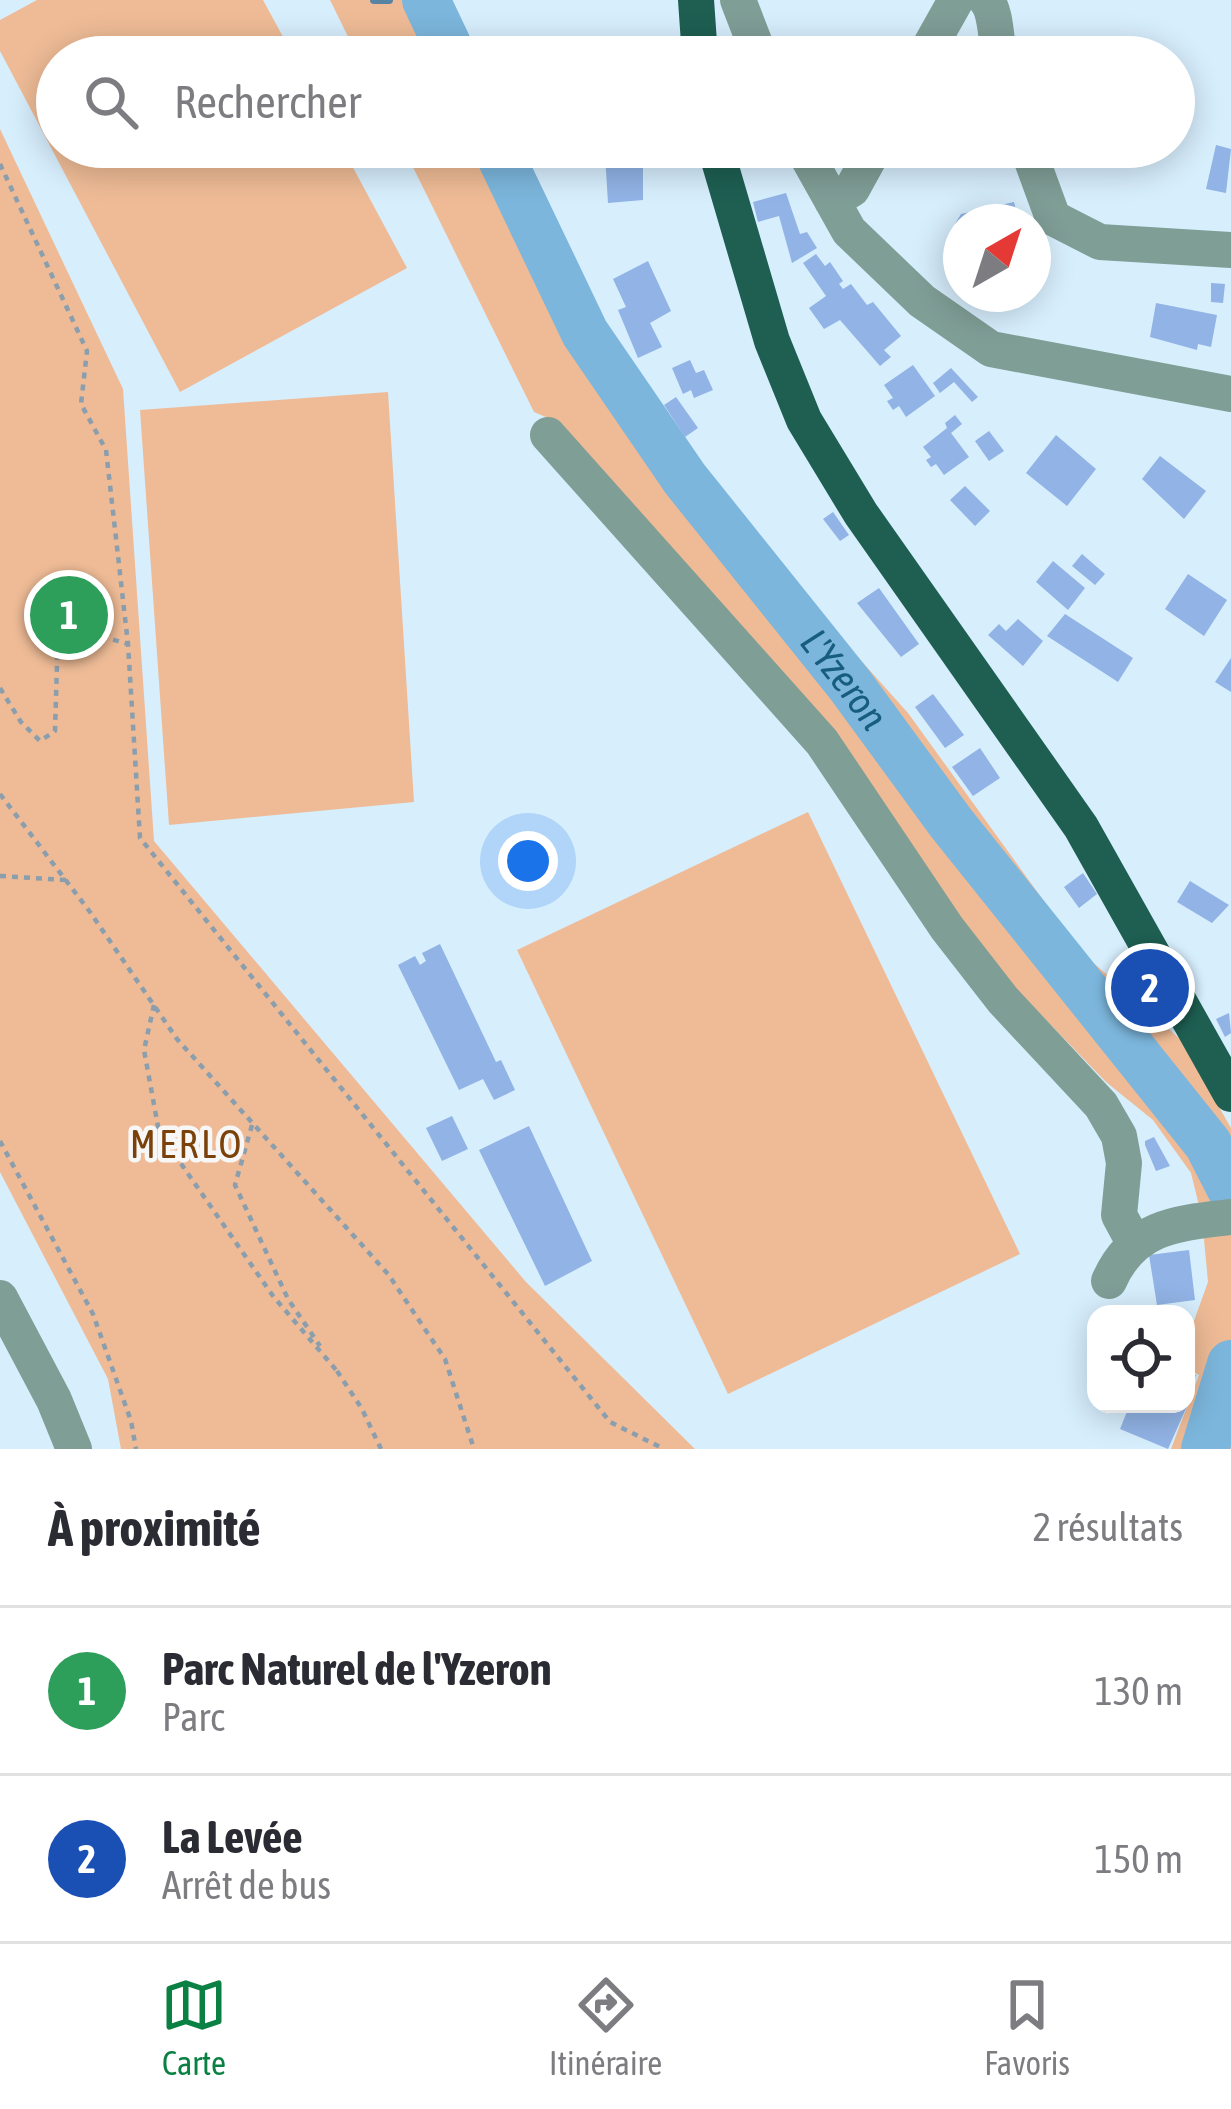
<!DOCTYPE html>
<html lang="fr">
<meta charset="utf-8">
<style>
:root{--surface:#fff;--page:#f7f7f7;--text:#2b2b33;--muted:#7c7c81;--line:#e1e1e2;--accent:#0b8043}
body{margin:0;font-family:"Asap Condensed",sans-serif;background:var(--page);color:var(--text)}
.controls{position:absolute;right:36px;bottom:36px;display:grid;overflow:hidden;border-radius:24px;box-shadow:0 6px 30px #0003}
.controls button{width:108px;height:108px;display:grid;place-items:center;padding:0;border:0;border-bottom:3px solid var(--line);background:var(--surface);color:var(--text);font:60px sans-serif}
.compass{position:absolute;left:943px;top:204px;width:108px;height:108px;border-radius:50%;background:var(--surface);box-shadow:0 6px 30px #0003;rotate:39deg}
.you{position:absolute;left:528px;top:861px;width:42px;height:42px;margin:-30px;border:9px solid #fff;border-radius:50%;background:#1a73e8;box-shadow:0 0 0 18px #1a73e833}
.badge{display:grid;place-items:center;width:78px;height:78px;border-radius:50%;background:var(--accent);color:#fff;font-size:39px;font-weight:700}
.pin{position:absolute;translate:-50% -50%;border:6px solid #fff;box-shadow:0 3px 12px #0006}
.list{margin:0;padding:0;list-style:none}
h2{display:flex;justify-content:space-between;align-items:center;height:156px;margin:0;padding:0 48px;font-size:51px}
h2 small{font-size:39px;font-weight:400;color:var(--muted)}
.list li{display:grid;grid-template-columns:78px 1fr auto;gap:36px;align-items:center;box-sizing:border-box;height:168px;padding:0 48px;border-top:3px solid var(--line)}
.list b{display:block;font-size:45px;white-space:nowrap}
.list p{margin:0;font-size:39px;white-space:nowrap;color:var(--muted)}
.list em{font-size:39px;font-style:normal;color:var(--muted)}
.icon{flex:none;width:66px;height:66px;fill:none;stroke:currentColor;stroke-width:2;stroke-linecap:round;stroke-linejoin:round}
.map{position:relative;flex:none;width:1231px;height:1449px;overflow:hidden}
.search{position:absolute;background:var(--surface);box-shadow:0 6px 30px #0003;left:36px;right:36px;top:36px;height:132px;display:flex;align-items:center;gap:30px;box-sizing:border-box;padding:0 42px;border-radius:66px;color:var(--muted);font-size:45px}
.sheet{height:492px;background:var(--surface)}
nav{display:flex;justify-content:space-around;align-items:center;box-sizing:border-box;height:168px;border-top:3px solid var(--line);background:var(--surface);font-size:33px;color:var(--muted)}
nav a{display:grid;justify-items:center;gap:6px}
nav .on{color:var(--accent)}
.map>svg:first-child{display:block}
</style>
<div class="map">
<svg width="1231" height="1449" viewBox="0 0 1231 1449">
<rect width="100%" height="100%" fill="#d7eefd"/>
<!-- green -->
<path fill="#eebb96" d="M37,0H263L294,57H57V147H342L407,268L180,392L0,51V20Z
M330,0H445L466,57H358Z
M0,129L123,389L154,841L526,1282L695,1449H121L108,1379L0,1172Z
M403,147H511L640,387L778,568L908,713L1080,951L1180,1039L1231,1128V1449H1171L1199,1375L1186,1368V1343L1208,1282L1202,1218L1191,1173L1153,1120L1106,1082L960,931L562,424L534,412Z
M388,392L414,802L169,825L140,410Z
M808,812L1020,1254L728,1394L517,950Z"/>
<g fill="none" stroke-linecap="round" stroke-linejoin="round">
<!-- stream -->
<path stroke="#5784a3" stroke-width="8" d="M374,0H389"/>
<!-- river -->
<g stroke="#7cb6dc" stroke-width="48">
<path d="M426,0L453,57"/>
<path id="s1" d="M496,147L585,333L685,479L850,685L951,823L1208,1144L1231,1189"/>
<path d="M1205,1449L1231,1364"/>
</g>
</g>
<!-- building -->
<path fill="#91b3e5" d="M868,37L874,54L832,57L857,48L855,41Z
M608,47L612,57H581V56Z
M1216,145L1231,149L1226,193L1206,189Z
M643,151V200L608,203L605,154Z
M786,193L800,234L807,232L817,248L792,263L779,216L758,222L753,202Z
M1014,202L1019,222H961L959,244L955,224L961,214Z
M816,254L825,266L830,262L843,281L839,284L843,289L851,284L867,305L873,302L901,336L884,350L891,357L880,366L840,320L824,329L809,308L826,296L803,263Z
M648,261L671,311L650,323L662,347L638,358L618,310L626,307L613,279Z
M1211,283L1225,284L1223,303L1211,302Z
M1156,303L1217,315L1211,347L1198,344L1197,350L1150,337Z
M690,360L696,373L704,370L713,390L694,398L691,390L683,394L672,368Z
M913,365L935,396L906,417L899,406L893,410L887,401L893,398L884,385Z
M951,368L978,397L972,402L954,382L940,393L933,383Z
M676,397L698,428L685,437L664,405Z
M955,415L962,424L951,433L969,457L944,475L936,464L931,467L926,460L931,457L923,447L947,428L945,423Z
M989,431L1004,451L989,461L975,441Z
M1056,435L1096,469L1067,506L1026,473Z
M1160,456L1206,491L1184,519L1142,479Z
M965,486L990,511L975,526L950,500Z
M833,512L849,535L840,541L823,519Z
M1082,554L1105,574L1095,585L1072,566Z
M1053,561L1085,588L1068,610L1036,582Z
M1188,574L1227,600L1204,636L1165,609Z
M879,588L919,644L901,657L857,603Z
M1065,614L1133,658L1118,682L1047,636Z
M1018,619L1043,641L1023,666L988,635L999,624L1006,631Z
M1231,658V692L1215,682Z
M933,694L964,735L945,748L915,707Z
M980,748L1000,778L973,796L952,767Z
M1083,873L1097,894L1079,908L1064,887Z
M1190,881L1229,905L1212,923L1177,902Z
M440,944L496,1062L501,1060L515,1090L494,1100L483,1079L459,1090L398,965L415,956L420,965L426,961L422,953Z
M1229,1013L1231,1033L1225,1037L1216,1019Z
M452,1116L468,1149L442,1161L426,1128Z
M529,1126L592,1261L545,1286L479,1150Z
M1154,1137L1170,1166L1156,1171L1145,1145V1141Z
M1189,1250L1195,1300L1157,1305L1149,1255Z
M1186,1371L1196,1375L1186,1399Z
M1130,1404H1188L1168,1449L1120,1429Z"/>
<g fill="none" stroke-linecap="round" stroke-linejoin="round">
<!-- path -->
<path stroke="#8a9ead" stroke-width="4.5" stroke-dasharray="6 6" stroke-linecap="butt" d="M0,164L87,351L81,404L106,450L128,644L140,838L610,1422L664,1449
M0,688L21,722L40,741L55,731L59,597L73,589L111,639L128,644
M0,794L90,912L177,1039L388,1274L445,1359L474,1449
M0,876L66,880
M154,1005L144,1050L159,1132L273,1296L337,1371
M252,1125L235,1185L288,1299L320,1346
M0,1141L93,1314L131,1421L136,1449
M337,1371L362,1409L381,1449"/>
<!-- minor -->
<path stroke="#7f9e96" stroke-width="36" d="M738,0L760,57
M986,0C997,12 995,40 1000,57
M924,57L956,0
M802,147L849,231L922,301L991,349L1231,394
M1027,147L1053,218L1100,242L1231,250
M832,201L852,189L875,147
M548,435L822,742L947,928L1003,1000L1101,1105L1119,1136L1124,1163L1119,1215L1133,1241
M1109,1281C1133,1226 1177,1223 1231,1217
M0,1298L54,1400L74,1449"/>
<!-- major -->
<path stroke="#1e5f52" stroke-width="36" d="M696,0L700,57
M715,147L772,341L804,420L861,514L1081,827L1231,1094"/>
</g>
<g text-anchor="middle" stroke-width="9" stroke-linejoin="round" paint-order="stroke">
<!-- water labels -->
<g font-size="39" font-style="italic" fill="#175c81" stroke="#f7f7f7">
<text dy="14" stroke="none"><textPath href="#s1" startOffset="639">L'Yzeron</textPath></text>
</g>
<!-- neighbourhood labels -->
<g font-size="39" letter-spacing="3" fill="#7a410a" stroke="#f7f7f7">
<text x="187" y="1158">MERLO</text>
</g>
</g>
</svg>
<div class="controls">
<button><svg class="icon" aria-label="locate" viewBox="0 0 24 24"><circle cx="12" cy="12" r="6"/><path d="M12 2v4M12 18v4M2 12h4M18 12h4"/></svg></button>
</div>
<svg class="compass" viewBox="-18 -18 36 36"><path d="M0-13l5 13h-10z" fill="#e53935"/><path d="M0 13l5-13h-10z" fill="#7c7c81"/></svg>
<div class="you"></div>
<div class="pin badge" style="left:69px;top:615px;background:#2e9e5b">1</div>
<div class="pin badge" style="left:1150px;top:988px;background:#1a4fb4">2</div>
<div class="search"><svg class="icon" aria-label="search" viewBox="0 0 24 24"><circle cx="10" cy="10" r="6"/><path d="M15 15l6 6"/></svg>Rechercher</div>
</div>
<section class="sheet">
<h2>À proximité<small>2 résultats</small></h2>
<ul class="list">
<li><span class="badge" style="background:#2e9e5b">1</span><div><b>Parc Naturel de l'Yzeron</b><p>Parc</p></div><em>130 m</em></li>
<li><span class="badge" style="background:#1a4fb4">2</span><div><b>La Levée</b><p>Arrêt de bus</p></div><em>150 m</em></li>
</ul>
</section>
<nav>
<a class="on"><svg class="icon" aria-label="map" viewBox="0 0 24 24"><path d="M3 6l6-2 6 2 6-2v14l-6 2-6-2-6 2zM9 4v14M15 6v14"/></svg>Carte</a>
<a><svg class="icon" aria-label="directions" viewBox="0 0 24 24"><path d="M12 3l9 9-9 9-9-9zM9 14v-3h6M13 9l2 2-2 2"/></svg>Itinéraire</a>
<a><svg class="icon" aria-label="saved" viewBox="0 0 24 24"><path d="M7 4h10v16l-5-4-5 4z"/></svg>Favoris</a>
</nav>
